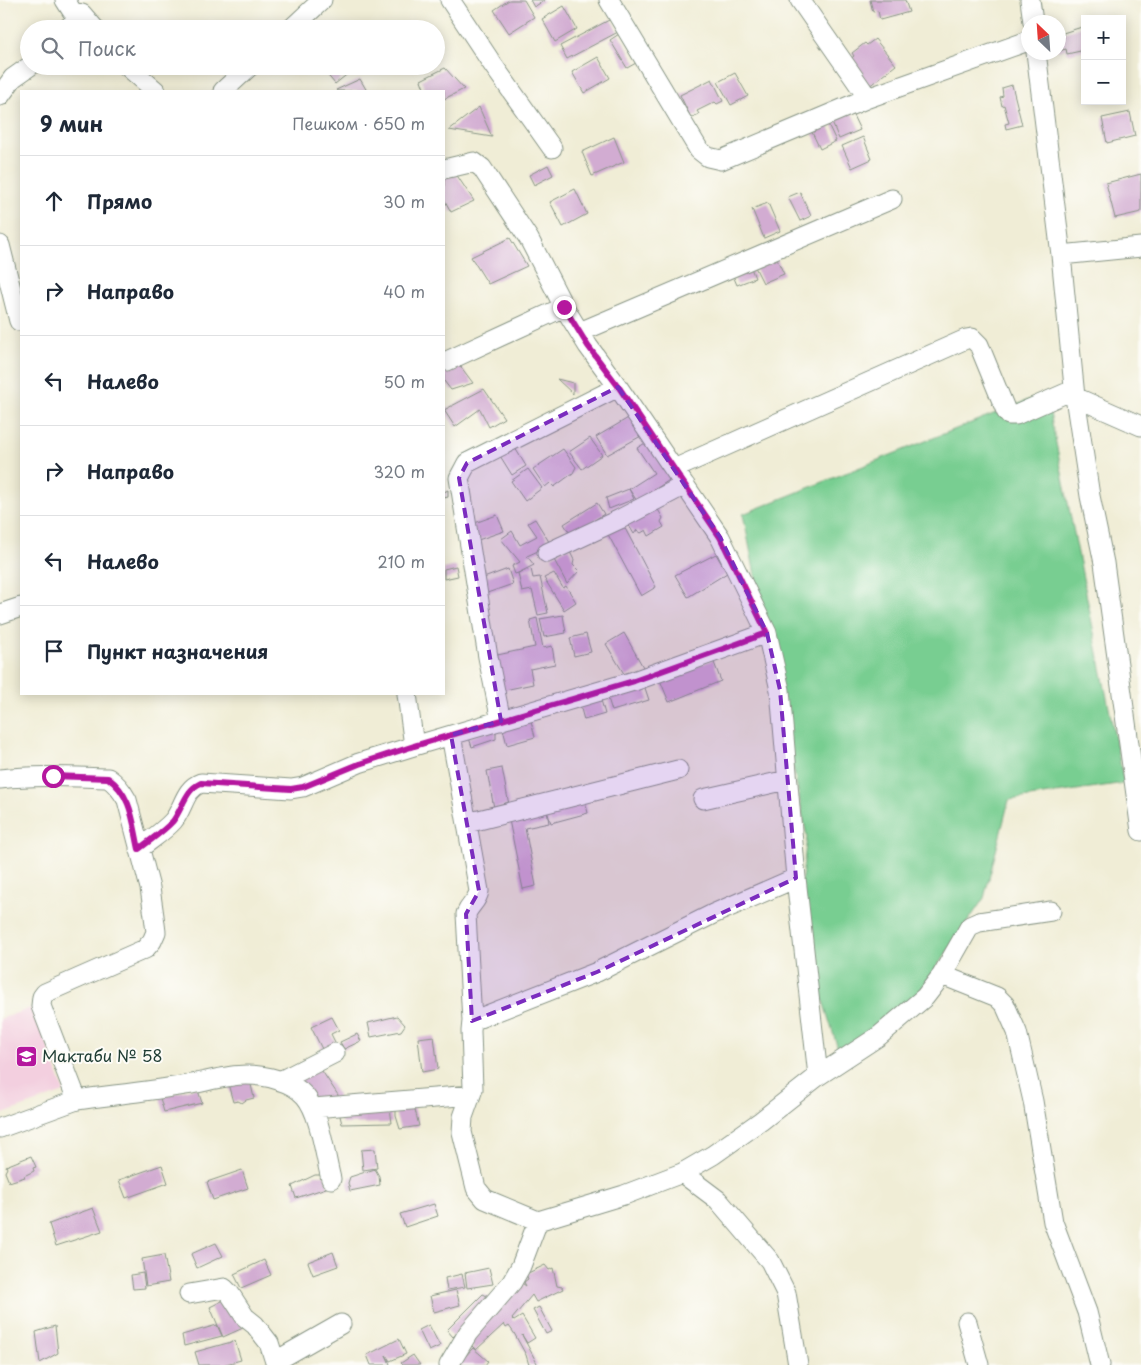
<!DOCTYPE html>
<html lang="ru">
<meta charset="utf-8">
<style>
:root{--surface:#fff;--page:#f6f6f7;--text:#1f2937;--muted:#747a83;--line:#e0e1e3}
body{margin:0;font-family:"Playpen Sans",sans-serif;background:var(--page);color:var(--text)}
.controls{position:absolute;right:15px;top:15px;display:grid;overflow:hidden;border-radius:0px;box-shadow:0 2px 12px #0003}
.controls button{width:45px;height:45px;display:grid;place-items:center;padding:0;border:0;border-bottom:1px solid var(--line);background:var(--surface);color:var(--text);font:25px sans-serif}
.compass{position:absolute;left:1021px;top:15px;width:45px;height:45px;border-radius:50%;background:var(--surface);box-shadow:0 2px 12px #0003;rotate:335deg}
.stop{position:absolute;width:15px;height:15px;margin:-11px;border:4px solid #b5179e;border-radius:50%;background:#fff}
.stop.end{background:#b5179e;border-color:#fff;box-shadow:0 1px 5px #0008}
.list{margin:0;padding:0;list-style:none}
h2{display:flex;justify-content:space-between;align-items:center;height:65px;margin:0;padding:0 20px;font-size:21px}
h2 small{font-size:16px;font-weight:400;color:var(--muted)}
.list li{display:grid;grid-template-columns:32px 1fr auto;gap:15px;align-items:center;box-sizing:border-box;height:90px;padding:0 20px;border-top:1px solid var(--line)}
.list b{display:block;font-size:19px;white-space:nowrap}
.list em{font-size:16px;font-style:normal;color:var(--muted)}
.icon{flex:none;width:28px;height:28px;fill:none;stroke:currentColor;stroke-width:2;stroke-linecap:round;stroke-linejoin:round}
.map{position:relative;flex:none;width:1141px;height:1365px;overflow:hidden}
.search{position:absolute;background:var(--surface);box-shadow:0 2px 12px #0003;left:20px;top:20px;width:425px;height:55px;display:flex;align-items:center;gap:12px;box-sizing:border-box;padding:0 18px;border-radius:28px;color:var(--muted);font-size:19px}
.panel{position:absolute;background:var(--surface);box-shadow:0 2px 12px #0003;left:20px;top:90px;width:425px;height:605px;border-radius:0px}
.map>svg:first-child{display:block}
</style>
<div class="map">
<svg width="1141" height="1365" viewBox="0 0 1141 1365">
<rect width="100%" height="100%" fill="#fdfcf7"/>
<filter id="ink" filterUnits="userSpaceOnUse"><feTurbulence type="fractalNoise" baseFrequency=".02" numOctaves="2"/><feDisplacementMap in="SourceGraphic" scale="10" xChannelSelector="R" yChannelSelector="G"/><feConvolveMatrix kernelMatrix="1 2 1 2 8 2 1 2 1" color-interpolation-filters="sRGB"/></filter>
<filter id="wash" filterUnits="userSpaceOnUse"><feTurbulence type="fractalNoise" baseFrequency=".0096" numOctaves="4" result="noise"/><feDisplacementMap in="SourceGraphic" scale="20" xChannelSelector="R" yChannelSelector="G"/><feGaussianBlur stdDeviation="1.12" result="paint"/><feColorMatrix in="noise" values="0 0 0 0 0 0 0 0 0 0 0 0 0 0 0 0 0 1.4 0 .05"/><feComposite in="paint" operator="in"/></filter>
<g filter="url(#wash)">
<rect width="100%" height="100%" fill="#f0edd6"/>
<!-- built -->
<path fill="#f3cfdf" d="M34,1007L64,1092L0,1115V1019Z"/>
<!-- green -->
<path fill="#78ce91" stroke="#4c8662" d="M1046,393L1124,783L1009,800L984,898L910,1006L840,1055L808,953L801,886L807,837L743,514Z"/>
<g id="blocks">
<!-- building -->
<path fill="#d2acd2" d="M509,0H524L534,17L509,33L494,10Z
M530,0H545L534,7Z
M870,0H905L909,12L880,20L878,11L873,12Z
M564,6L577,29L555,42L542,19Z
M611,19L618,32L567,59L560,46Z
M1085,26V50L1067,54L1066,49L1058,51V40L1064,38L1063,33Z
M619,34L636,63L627,68L610,40Z
M875,39L896,65L868,87L848,61L854,56L852,53L865,43L867,45Z
M598,57L610,78L584,93L572,72Z
M320,66H354L355,68L335,84Z
M445,68L464,89L444,99V91H425L421,80Z
M735,73L748,96L731,105L718,82Z
M360,79L367,91H337L336,90Z
M712,79L723,101L717,104L715,102L697,111L699,114L691,118L680,95Z
M1012,85L1022,125L1006,129L1005,124L1009,123L1004,105L1002,106L1000,97L1003,96L1002,88Z
M479,107L492,137L449,130Z
M850,109L860,130L839,139L830,118Z
M1130,112L1135,136L1107,143L1102,118Z
M826,120L836,141L820,149L810,128Z
M614,137L624,162L592,176L582,152Z
M863,137L872,159L852,168L842,146Z
M548,165L553,175L534,185L529,175Z
M452,168L474,201L451,212L444,199V174Z
M1141,174V212L1115,218L1106,183Z
M575,189L587,214L563,227L550,202Z
M800,192L811,216L800,221L788,197Z
M768,203L780,231L764,238L752,209Z
M510,238L527,266L488,284L471,257Z
M774,253L784,274L763,283L753,263Z
M749,263L755,278L737,285L731,271Z
M458,363L473,383L451,390L444,381V368Z
M557,379L573,383V394Z
M484,389L504,418L489,427L480,409L455,427L444,410Z
M630,417L641,436L607,455L596,437Z
M590,438L602,455L582,469L569,452Z
M647,442L671,479L637,501L629,489L634,499L609,509L606,498L629,489L654,473L637,448Z
M512,443L526,466L512,475L497,451Z
M563,449L576,467L573,473L554,487L550,483L545,487L533,469Z
M528,469L542,488L525,501L511,481Z
M448,490V497L444,498V492Z
M597,503L604,514L571,535L564,524Z
M654,503L663,518L661,522L664,527L649,536L646,530L641,533L637,530L634,534L625,519Z
M497,515L504,531L478,540L472,524Z
M535,519L551,545L527,556L534,565L518,573L531,569L533,578L540,577L548,613L538,615L532,590L522,592L518,573L515,574L512,566L520,562L501,539L512,531L520,545L537,536L528,523Z
M620,519L656,587L641,596L604,527Z
M568,548L574,560L573,565L579,571L567,584L552,556Z
M716,554L727,573L688,597L675,575Z
M456,566L458,576L444,579V569Z
M508,569L513,584L487,593L481,579Z
M554,573L563,588L566,586L576,602L564,610L544,578Z
M563,615L566,633L544,637L540,619Z
M537,618L543,648L552,646L555,664L530,669L533,684L495,692L488,657L535,647L530,620Z
M624,633L643,667L626,677L606,644Z
M586,634L591,652L574,656L570,638Z
M713,660L721,681L669,702L660,680Z
M644,685L649,700L612,711L607,695Z
M601,700L605,714L584,720L580,705Z
M531,721L535,737L507,745L503,729Z
M496,729V739L472,747L469,738Z
M502,768L509,805L494,808L487,771Z
M584,797L588,813L551,823L547,811L549,823L525,828L536,886L523,889L508,815Z
M397,1016L405,1025L401,1031L371,1037L368,1023Z
M332,1017L339,1030L331,1034L338,1048L325,1055L311,1027Z
M357,1034L361,1041L344,1049L340,1042Z
M434,1036L438,1069L422,1072L418,1038Z
M320,1068L338,1095L337,1106H318L299,1080Z
M249,1076L254,1098L246,1100L242,1103L238,1101L233,1102L227,1080Z
M197,1087L202,1103L164,1112L160,1098Z
M414,1106L419,1126L400,1129L396,1116V1108Z
M390,1108L392,1123L342,1124L340,1116L343,1110Z
M375,1149L377,1168L363,1170L361,1150Z
M31,1156L36,1167L33,1168L34,1171L24,1176L25,1177L9,1182L5,1172L7,1168L6,1166Z
M162,1165L168,1183L126,1198L119,1180Z
M375,1169L379,1176L380,1185L350,1191L348,1183L350,1177Z
M242,1170L248,1188L213,1200L207,1182Z
M315,1175H325L329,1187L296,1198L292,1186Z
M434,1204L438,1216L405,1227L400,1214Z
M93,1208L102,1231L56,1246L49,1224Z
M216,1243L223,1256L197,1268L191,1254Z
M333,1252L338,1266L313,1275L308,1262Z
M164,1255L169,1282L146,1286L142,1259Z
M264,1260L271,1275L241,1288L234,1274Z
M545,1265L549,1270L553,1268L557,1286L562,1287L563,1289L536,1302L532,1295L512,1319L514,1321L522,1316L535,1338L527,1343L522,1335L538,1365H529L526,1355L514,1333L509,1326L506,1328L504,1324L476,1350L467,1341L522,1283L526,1286L524,1282L528,1279L526,1274Z
M489,1268L493,1284L467,1288L465,1273Z
M143,1273L145,1288L133,1289L131,1275Z
M462,1274L465,1287L447,1290L445,1278Z
M456,1290L460,1305L434,1312L430,1296Z
M483,1294L491,1298L453,1337L447,1330Z
M228,1298L243,1328L223,1337L210,1307Z
M539,1307L552,1331L546,1334L533,1310Z
M217,1325L222,1336L184,1346L182,1335Z
M429,1325L440,1346L429,1351L419,1330Z
M55,1326L58,1353L40,1363L36,1332Z
M399,1339L406,1354L390,1361L386,1355L390,1364L389,1365H371L367,1355Z
M235,1341L241,1360L222,1365H199L195,1352Z
M473,1348L488,1361L485,1365H461L459,1363Z
M413,1355L420,1365H403L401,1363Z"/>
</g>
</g>
<g filter="url(#ink)">
<use href="#blocks" fill-opacity="0" stroke="#889585" stroke-width="1"/>
<g fill="none" stroke-linecap="round" stroke-linejoin="round">
<defs>
<path id="minor" d="M65,0L72,11L82,14L95,29
M450,0L493,65L552,148
M609,0L699,150L708,157L721,160L868,98L1028,41
M800,0L868,98
M1030,0L1033,22
M67,29L82,14
M291,29L322,0
M1036,52L1061,255L1075,397L1090,496L1104,563L1141,831
M127,66L156,91
M223,91L250,66
M0,96L13,78L30,66
M444,169L474,162L482,168L529,239L564,307L588,346L618,387L720,537L767,633L780,690L796,878L818,1076
M0,245L19,321
M1061,255L1141,247
M580,332L892,199
M447,361L564,307
M674,469L966,339L972,338L979,345L1006,411L1009,415H1016L1066,393L1141,426
M547,553L620,519L685,485
M0,614L21,607
M407,694L414,746
M501,721L488,657L459,478L467,463L618,387
M451,735L479,891C477,902 470,904 466,914L472,1021
M0,779C37,775 72,777 108,778C117,784 122,791 127,800L150,888L154,916L156,932L152,941L145,949L45,993L42,997L41,1006L77,1100L0,1128
M703,799L787,780
M467,823L678,770
M139,849C150,840 163,832 173,821C184,808 184,789 201,783L291,789L303,787L359,763L414,746L634,681L767,633
M942,975L997,997L1005,1005L1017,1032L1033,1101L1053,1222L1087,1312L1100,1365
M280,1081L335,1053
M77,1100C113,1095 150,1091 186,1085C205,1082 226,1075 246,1075C265,1075 292,1081 305,1096C320,1113 325,1156 331,1179
M314,1108L471,1095
M682,1173L718,1200L770,1261L786,1293L798,1365
M538,1221L485,1199L476,1188L462,1132L463,1117L473,1089L471,1031L472,1021L597,972L713,914L796,878
M189,1294L224,1288L230,1294L245,1317L255,1325L269,1343L276,1365
M967,1322L979,1365
M276,1361L341,1324
M449,1365L468,1333L512,1282L521,1266L538,1221L624,1195L682,1173L713,1155L761,1121L818,1076L879,1036L925,997L942,975L970,926L979,922L1051,911"/>
</defs>
<!-- minor casing -->
<use href="#minor" stroke="#889585" stroke-width="21"/>
<!-- minor -->
<use href="#minor" stroke="#fff" stroke-width="19"/>
</g>
</g>
<g fill="none" stroke-linecap="round" stroke-linejoin="round" filter="url(#ink)">
<!-- route -->
<path stroke="#b5179e" stroke-width="6" d="M53,776L108,778C132,795 133,823 139,849C150,840 163,832 173,821C183,808 185,790 201,783L291,789L303,787L359,764L414,746L634,681L767,633L720,537L618,386L588,346L564,307"/>
</g>
<!-- marked area -->
<path fill="#7b2cbf" fill-opacity="0.2" stroke="#7b2cbf" stroke-width="4" stroke-dasharray="10 6" stroke-linejoin="round" d="M618,387L720,537L767,633L780,690L796,878L597,972L472,1021L466,914L479,891L451,735L501,721L459,478L467,463Z"/>
<!-- icons -->
<defs>
<symbol id="school-square" viewBox="-11 -11 22 22"><rect x="-9" y="-9" width="18" height="18" rx="4" fill="#b5179e" stroke="#fdfcf7"/><path d="M0-5L7-2L0 1L-7-2ZM-4 1L0 2.5L4 1V4Q0 6-4 4Z" fill="#fff"/></symbol>
</defs>
<g fill-rule="evenodd">
<use href="#school-square" x="14" y="1044" width="25" height="25"/>
</g>
<g text-anchor="middle" stroke-width="4" stroke-linejoin="round" paint-order="stroke">
<!-- poi labels -->
<g font-size="16" fill="#1f3d34" stroke="#fdfcf7" text-anchor="start">
<text x="42" y="1062">Мактаби № 58</text>
</g>
</g>
</svg>
<div class="controls">
<button>+</button>
<button>−</button>
</div>
<svg class="compass" viewBox="-18 -18 36 36"><path d="M0-13l5 13h-10z" fill="#e53935"/><path d="M0 13l5-13h-10z" fill="#747a83"/></svg>
<div class="stop" style="left:53px;top:776px"></div>
<div class="stop end" style="left:564px;top:307px"></div>
<div class="search"><svg class="icon" aria-label="search" viewBox="0 0 24 24"><circle cx="10" cy="10" r="6"/><path d="M15 15l6 6"/></svg>Поиск</div>
<section class="panel">
<h2>9 мин<small>Пешком · 650 m</small></h2>
<ul class="list">
<li><svg class="icon" aria-label="ahead" viewBox="0 0 24 24"><path d="M12 20V5M6 11l6-6 6 6"/></svg><div><b>Прямо</b></div><em>30 m</em></li>
<li><svg class="icon" aria-label="right" viewBox="0 0 24 24"><path d="M7 20v-9h11M14 6l5 5-5 5"/></svg><div><b>Направо</b></div><em>40 m</em></li>
<li><svg class="icon" aria-label="left" viewBox="0 0 24 24"><path d="M17 20v-9H6M10 6l-5 5 5 5"/></svg><div><b>Налево</b></div><em>50 m</em></li>
<li><svg class="icon" aria-label="right" viewBox="0 0 24 24"><path d="M7 20v-9h11M14 6l5 5-5 5"/></svg><div><b>Направо</b></div><em>320 m</em></li>
<li><svg class="icon" aria-label="left" viewBox="0 0 24 24"><path d="M17 20v-9H6M10 6l-5 5 5 5"/></svg><div><b>Налево</b></div><em>210 m</em></li>
<li><svg class="icon" aria-label="arrive" viewBox="0 0 24 24"><path d="M6 21V4h12l-3 4 3 4H6"/></svg><div><b>Пункт назначения</b></div></li>
</ul>
</section>
</div>
